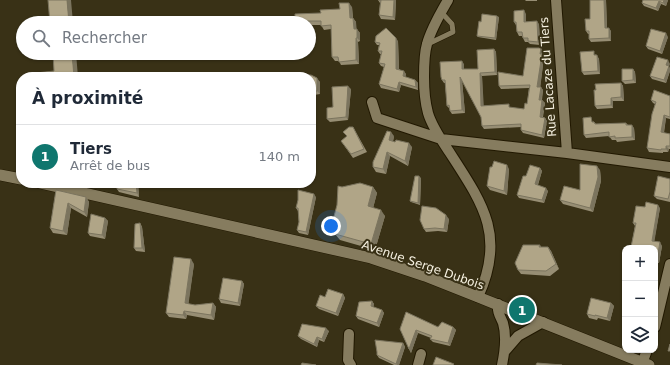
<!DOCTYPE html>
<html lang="fr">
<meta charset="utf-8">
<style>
:root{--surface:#fff;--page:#f6f6f7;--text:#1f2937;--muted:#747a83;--line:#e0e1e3;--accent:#0f766e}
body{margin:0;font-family:"DejaVu Sans",sans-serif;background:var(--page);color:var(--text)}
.controls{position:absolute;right:12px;bottom:12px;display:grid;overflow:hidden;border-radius:8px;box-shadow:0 1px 3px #0004}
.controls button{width:36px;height:36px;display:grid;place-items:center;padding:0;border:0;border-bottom:1px solid var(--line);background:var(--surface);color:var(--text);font:20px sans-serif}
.you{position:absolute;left:331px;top:226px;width:14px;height:14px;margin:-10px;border:3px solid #fff;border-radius:50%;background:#1a73e8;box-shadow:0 0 0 6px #1a73e833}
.badge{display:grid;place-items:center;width:26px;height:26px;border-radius:50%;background:var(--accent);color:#fff;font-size:13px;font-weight:700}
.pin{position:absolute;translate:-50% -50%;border:2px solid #fff;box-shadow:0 1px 4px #0006}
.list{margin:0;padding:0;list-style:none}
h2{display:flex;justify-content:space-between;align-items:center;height:52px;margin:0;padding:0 16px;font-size:17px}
h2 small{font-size:13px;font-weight:400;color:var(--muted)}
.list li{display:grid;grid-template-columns:26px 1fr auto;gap:12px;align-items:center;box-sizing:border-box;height:64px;padding:0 16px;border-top:1px solid var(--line)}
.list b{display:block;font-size:15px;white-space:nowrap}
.list p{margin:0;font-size:13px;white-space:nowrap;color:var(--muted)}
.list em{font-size:13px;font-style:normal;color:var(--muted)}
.icon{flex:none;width:22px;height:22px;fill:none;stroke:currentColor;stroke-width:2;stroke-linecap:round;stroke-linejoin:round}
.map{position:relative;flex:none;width:670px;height:365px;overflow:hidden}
.search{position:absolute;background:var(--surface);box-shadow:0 1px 3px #0004;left:16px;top:16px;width:300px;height:44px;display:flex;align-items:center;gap:10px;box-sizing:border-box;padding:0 14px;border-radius:22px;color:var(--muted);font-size:15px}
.panel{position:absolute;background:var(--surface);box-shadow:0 1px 3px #0004;left:16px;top:72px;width:300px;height:116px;border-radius:16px}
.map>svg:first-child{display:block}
</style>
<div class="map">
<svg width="670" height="365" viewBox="0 0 670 365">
<rect width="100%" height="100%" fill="#393116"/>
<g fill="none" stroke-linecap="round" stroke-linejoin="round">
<defs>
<path id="service" d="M428,44L453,32L452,24L441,12"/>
<path id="minor" d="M448,0C440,14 431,29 427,44C424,54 424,67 424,77C424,89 425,102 428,113C432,127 442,141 450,153C483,204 506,236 478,297
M556,0L567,153
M372,102L377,118L441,139L567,153L670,167
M498,304C497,312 500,316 503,323C507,337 505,351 502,365
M655,327L670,264
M349,334L348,360L351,365
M505,351L518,336L543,322
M643,361L647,350
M418,365L421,354"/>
<path id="tertiary" d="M0,175L21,179
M40,183L371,258L425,276L478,297L649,365"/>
</defs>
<!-- service casing -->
<use href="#service" stroke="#211800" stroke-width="6"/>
<!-- minor casing -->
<use href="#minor" stroke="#211800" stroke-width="12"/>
<!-- tertiary casing -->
<use href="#tertiary" stroke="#211800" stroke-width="12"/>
<!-- service -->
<use href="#service" stroke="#867c5f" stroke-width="5"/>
<!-- minor -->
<use href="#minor" stroke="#867c5f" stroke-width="10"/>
<!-- tertiary -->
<use href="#tertiary" stroke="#867c5f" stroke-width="11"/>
</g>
<!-- wall -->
<path fill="#978e74" d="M378,0H396L395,20L381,19L379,15L380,3Z
M525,0H537V1H526Z
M606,0L607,28L611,31V41L591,42L589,39V34H588L586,31Z
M668,0L666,6L661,4L658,11L644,6L642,3Z
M352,7L353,18L356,22V29L360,33V41L358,42L359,64L341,65L339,61H335L332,57L331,29L324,30L321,25H309V23H296L295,21Z
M526,14V22L539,24L540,45L530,44L528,42H525L522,36H519L517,32L516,25L514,22Z
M499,17L496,40L478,37L477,36L481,22Z
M668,37L662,54L648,49L646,46Z
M398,41L399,69L406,74L405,77L415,80L418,83V90L401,85L399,92L381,88L379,84L384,67L381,66L379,63L381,54H380L378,51L379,45H377L375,42Z
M494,49L496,52L497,75L482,76L483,106L511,108L524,109L527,104L529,88L501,89L499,86L523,76L543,51L542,55L544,57L540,87L543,90L542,100L545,103L543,117L545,118L547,121L544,138L523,133L521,130V127L484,129L482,126L481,117L462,81L465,113L452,114L450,111V109L447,106L445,83H444L442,80L464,64V69H478Z
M596,54V55L599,59L600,74L584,75L582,72Z
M669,67L670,68V71L666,83L652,79L650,76Z
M633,69L635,72L636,83L625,84L622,81Z
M311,77L320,82V94L314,95L311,94Z
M621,83L623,86L624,101H613V108L597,109L595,106Z
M351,89L348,120L330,122L327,119L333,107Z
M670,96V119L666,118L664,133L670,134V149H669L668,152H663V153L649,152L647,148L655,104L653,103L651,100Z
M594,121V122L596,124L626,123L628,125L634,128L635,140L617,142L616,140H612L609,136L586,138L584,135Z
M353,127L367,152L353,158L341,141L347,136Z
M394,136L393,142L412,147L408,166L390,156L386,174L376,172L373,167Z
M492,167L509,169L507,195L490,190L487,186Z
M540,168L542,171L538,185L548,191L544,203L519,198L517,195L526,176Z
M600,170L601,181L593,212L563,204L560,200L580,190Z
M421,178L420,205L411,202L410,201Z
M670,179V202L657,199L654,196Z
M138,183L139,197L119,192L117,189Z
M342,187H373L377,193L373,208L385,216L375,250L340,240L335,234L336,229L332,224Z
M56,190L86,197L89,202L87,217L71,208L67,235L53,233L50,228Z
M316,197L308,235L299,233L297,230L299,222L298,211L296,208Z
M660,208L654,241L662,246L659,263L655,262V248H631V247L635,226L633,223Z
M105,218L108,221L105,239L90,236L88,233Z
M449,219L447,232L438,231L426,232L424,229Z
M140,223L142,227L145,252L136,251L134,248Z
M540,245L541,247H548L551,251L559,269L550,276L521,274L518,270Z
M194,264L188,304L195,305L213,303L216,307L214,320L187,315L186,319L169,317L166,313Z
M242,281L244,284L240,306L221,303L219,299Z
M343,294L345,298L338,316L319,309L316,306L325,297Z
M372,301L374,304L373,307L382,310L384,313L379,327L358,319L356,316Z
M611,303L614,306L610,321L598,318L597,320L589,318L587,314Z
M438,327H453L456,330L450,346L433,342L430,339L431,338L418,333L411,353L409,349L400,329Z
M329,331L324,342L319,340L317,347L301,339L298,336Z
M403,343L405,347L399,365H394L379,358L377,355Z"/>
<!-- shaded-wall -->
<path fill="#7b745e" d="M67,0H71L73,23H69Z
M394,0H396L395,20L393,17Z
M604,0H606L607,31L605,28Z
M664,0H668L666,6L663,3Z
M659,1L661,4L658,11L656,8Z
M349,3L352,7L353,22L350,18Z
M524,10L526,14V25L524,22Z
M497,16L499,17L496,40L495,38Z
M353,18L356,22L357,33L354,29Z
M537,21L539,24L540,45L538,42Z
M609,28L611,31V41L609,38Z
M357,29L360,33V41L357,38Z
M666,33L668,37L662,54L660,51Z
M356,38L358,42L359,64L356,60Z
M396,38L398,41L399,72L396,69Z
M541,48L543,51L542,55L544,57L540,90L537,87Z
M494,49L496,52L497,75L495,72Z
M72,53H76L78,77H74Z
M597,55L599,59L600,74L598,71Z
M668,60L670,64L669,67L670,68V71L666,83L664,80L666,65Z
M462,61L464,64V72L462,69Z
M633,69L635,72L636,83L633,80Z
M404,71L406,74L405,79L403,76Z
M480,73L482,76L484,109L481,106Z
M460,77L462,80L465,113L462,110Z
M317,78L320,82V94L317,91Z
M415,80L418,83V90L416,87Z
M399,82L401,85L399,92L397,89Z
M621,83L623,86L624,101L621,97Z
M348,86L351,89L348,120L346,117Z
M541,87L543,90L541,103L539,100Z
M611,98L613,101V108L611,105Z
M542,100L545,103L542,120L540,117Z
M664,115L666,118L663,136L661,132Z
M545,118L547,121L544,138L542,135Z
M632,125L634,128L635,140L632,137Z
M391,132L394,136L392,145L389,140Z
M409,143L412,147L408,166L405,161Z
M666,146L669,149L668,152L666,149Z
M387,152L390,156L386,174L383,169Z
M507,165L509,169L507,195L504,191Z
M597,166L600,170L601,181L593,212L590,208Z
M540,168L542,171L537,187L535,184Z
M419,176L421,178L420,205L418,203Z
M136,183H138L139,197L137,193Z
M373,187L377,193L372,212L368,206Z
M546,188L548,191L544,203L542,200Z
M314,194L316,197L308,235L306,232Z
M86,197L89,202L87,217L84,212Z
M68,203L71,208L67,235L63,231Z
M658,205L660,208L654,244L652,241Z
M381,210L385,216L375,250L371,244Z
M446,215L449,219L447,232L444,229Z
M105,218L108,221L105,239L102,235Z
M140,223L142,227L145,252L142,248Z
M660,242L662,246L659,263L657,259Z
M548,247L551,251L559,269L556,264Z
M191,259L194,264L188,308L185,303Z
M242,281L244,284L240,306L238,303Z
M343,294L345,298L338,316L336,313Z
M372,301L374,304L373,309L371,306Z
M213,303L216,307L214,320L211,315Z
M611,303L614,306L610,321L607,318Z
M382,310L384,313L379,327L377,323Z
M184,311L187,315L186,319L183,315Z
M453,327L456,330L450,346L448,343Z
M326,328L329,331L324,342L322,339Z
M416,330L418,333L411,353L409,349Z
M317,337L319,340L317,347L314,344Z
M403,343L405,347L399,365H397L396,364Z"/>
<!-- building -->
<path fill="#b0a587" stroke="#7b745e" d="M48,0H67L69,23H50Z
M379,0H394L393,17L379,15L381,0Z
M590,0H604L605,28H609V38L589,39V31H586L585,19H590Z
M643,0H664L663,3L659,1L656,8L642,3Z
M339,3H349L350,18H353L354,29H357V38H356V60L339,62L338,57H332L331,25L321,26V21H295V14L321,13L320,10L340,9Z
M524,10V22L537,21L538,42L528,41V38H523L522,32H517L516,22H514V11Z
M482,14L497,16L495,38L477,36L479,21L481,22Z
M386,28L396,38V69L404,71L403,76L415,80L416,87L399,82L397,89L379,84L385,64L379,63L382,51H378L380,43L375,42L376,36Z
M651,29L666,33L660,51L646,46Z
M527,48H541L540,54H542L537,87H541L539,100H542L540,117L545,118L542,135L521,130V124L482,126L481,117L460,77L462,110L450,111L449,105L447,106L445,80H442L441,77L440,62L462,61V69H478L477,50L494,49L495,72L480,73L481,106L509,104V107L524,109L525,103L527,104L530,85L499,86L498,72L523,76Z
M594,51V55H597L598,71L582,72L580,52Z
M53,53H72L74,77H37L36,73L54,71Z
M657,57L668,60L666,65L669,66L664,80L650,76Z
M622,69H633V80L622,81Z
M303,75H311L317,78V91H311V77H303Z
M621,83V97L611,98V105L595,106L594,90H596L595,84Z
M348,86L346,117L327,119V108L333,107L332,87Z
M654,90L670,96V117L664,115L661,132L670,134V146H666V149H661V150L647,148L652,114L656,102L651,100Z
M591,117L592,122H594L595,124L626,123V125H632V137L615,138V136L609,137V132L584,135L583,118Z
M349,127H353L364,149L351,154L341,141L347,136L343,132Z
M387,131L391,132L389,140L395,142L396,140L409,143L405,161L387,152L383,169L373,167V162Z
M494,161L507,165L504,191L487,186L490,167H492Z
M580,164L597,166L598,177L590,208L560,200L564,186L580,190Z
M530,165L540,168L535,184L546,188L542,200L517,195L523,176H526Z
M415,176H419L418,203L410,201Z
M658,176L670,179V192L668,199L654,196Z
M117,183H136L137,193L117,189Z
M360,183L373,187L368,206L381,210L371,244L335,234L336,225L332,224L337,205L338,186L342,187Z
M56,190L86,197L84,212L68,203L63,231L50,228Z
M298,190L314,194L306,232L297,230L299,222L298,208H296L298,200Z
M646,202L658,205L652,241L660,242L657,259H655V248H634L631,247L636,223H633L636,206L645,207Z
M422,206L436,208L446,215L444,229L435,228L424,229L420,220Z
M91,214L105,218L102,235L88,233Z
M140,223L142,248H134L135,224Z
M523,245H540L539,247H548L556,264L546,271L518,270L515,263Z
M174,257L191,259L185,303L195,305L213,303L211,315L184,311L183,315L166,313Z
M223,278L242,281L238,303L219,299Z
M328,289L343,294L336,313L316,306L320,295L325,297Z
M591,298L611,303L607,318L595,315V316L587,314Z
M372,301L371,306L382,310L377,323L356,316L359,302Z
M406,312L438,327L442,322L453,327L448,343L430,339L432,336L416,330L409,349L400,329Z
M625,313V325H623Z
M302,324L326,328L322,339L317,337L314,344L298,336Z
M375,340L403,343L396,364L377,355V352Z
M670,344V351H668Z
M436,357L454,364L453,365H433Z
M302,363L316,365H301Z
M537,363L562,365H536Z"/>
<g text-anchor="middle" stroke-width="4" stroke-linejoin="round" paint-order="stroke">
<!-- street labels -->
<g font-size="12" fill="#f7f2e2" stroke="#393116">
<text transform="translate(548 77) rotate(-94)" y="4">Rue Lacaze du Tiers</text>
<text transform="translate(423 265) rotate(19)" y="4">Avenue Serge Dubois</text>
</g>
</g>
</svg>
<div class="controls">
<button>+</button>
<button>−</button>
<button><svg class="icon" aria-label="layers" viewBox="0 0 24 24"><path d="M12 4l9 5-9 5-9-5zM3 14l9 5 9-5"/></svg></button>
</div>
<div class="you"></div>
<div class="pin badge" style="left:522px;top:310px">1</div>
<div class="search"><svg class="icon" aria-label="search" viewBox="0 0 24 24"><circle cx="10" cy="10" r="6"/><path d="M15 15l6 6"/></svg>Rechercher</div>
<section class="panel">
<h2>À proximité<small></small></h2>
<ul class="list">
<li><span class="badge">1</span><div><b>Tiers</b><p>Arrêt de bus</p></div><em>140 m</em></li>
</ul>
</section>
</div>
